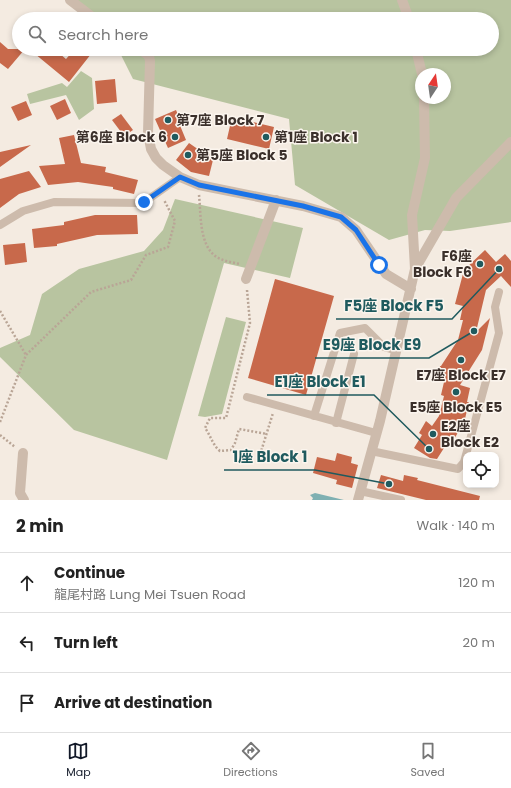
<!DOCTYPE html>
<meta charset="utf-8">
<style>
:root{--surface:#fff;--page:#f6f6f6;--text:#222;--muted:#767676;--line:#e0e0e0;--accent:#111827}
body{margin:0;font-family:Poppins,"Noto Sans TC",sans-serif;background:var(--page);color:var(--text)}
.controls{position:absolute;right:12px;bottom:12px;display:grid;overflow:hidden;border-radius:8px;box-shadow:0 2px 6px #0003}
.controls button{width:36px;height:36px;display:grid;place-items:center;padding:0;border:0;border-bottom:1px solid var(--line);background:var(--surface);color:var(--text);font:20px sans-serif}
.compass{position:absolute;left:415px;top:68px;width:36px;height:36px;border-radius:50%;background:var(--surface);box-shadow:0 2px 6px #0003;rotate:13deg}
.stop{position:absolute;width:12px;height:12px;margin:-9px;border:3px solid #1a73e8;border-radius:50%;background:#fff}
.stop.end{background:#1a73e8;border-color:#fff;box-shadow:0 1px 4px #0008}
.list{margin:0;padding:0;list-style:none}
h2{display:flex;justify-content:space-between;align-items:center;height:52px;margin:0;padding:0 16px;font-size:17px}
h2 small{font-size:13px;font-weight:400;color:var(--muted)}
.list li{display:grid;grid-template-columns:26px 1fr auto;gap:12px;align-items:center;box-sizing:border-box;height:60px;padding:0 16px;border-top:1px solid var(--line)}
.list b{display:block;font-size:15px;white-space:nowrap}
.list p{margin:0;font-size:13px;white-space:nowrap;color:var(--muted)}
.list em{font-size:13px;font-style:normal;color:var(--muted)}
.icon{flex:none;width:22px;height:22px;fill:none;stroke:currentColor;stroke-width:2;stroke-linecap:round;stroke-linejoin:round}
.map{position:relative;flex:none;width:511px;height:500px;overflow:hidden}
.search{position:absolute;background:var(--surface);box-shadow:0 2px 6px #0003;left:12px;right:12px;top:12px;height:44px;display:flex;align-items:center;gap:10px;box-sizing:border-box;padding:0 14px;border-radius:22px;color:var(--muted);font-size:15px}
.sheet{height:232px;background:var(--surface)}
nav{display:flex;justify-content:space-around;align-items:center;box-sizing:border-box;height:56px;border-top:1px solid var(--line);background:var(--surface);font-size:11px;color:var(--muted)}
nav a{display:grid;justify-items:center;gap:2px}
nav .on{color:var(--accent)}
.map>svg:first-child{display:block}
</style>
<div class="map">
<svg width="511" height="500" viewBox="0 0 511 500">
<rect width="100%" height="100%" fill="#f4ebe1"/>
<!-- green -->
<path fill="#b8c4a0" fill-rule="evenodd" d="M70,0H511V222L450,231L425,230L389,240L295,185L289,119L133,79L118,49H492V19H103ZM421,74H445V98H421Z
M81,71L92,78L94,109L79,120L66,95L30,104L27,94L62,83L67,87Z
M175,199L303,228L290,278L224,263L167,460L74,430L0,357V348L30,335L42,294L79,269L144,251L163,230Z
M226,317L246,322L222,414L205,417L198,416Z"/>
<!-- water -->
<path fill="#7fb0b2" d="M315,493L344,500H312L313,498L310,495Z"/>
<!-- building -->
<path fill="#c8694b" d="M0,42L8,49H25L8,69L0,63Z
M29,49H54L66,59L75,49H95L69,82Z
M115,79L117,102L97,104L95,81Z
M65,99L71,113L57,120L50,106Z
M26,101L32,115L18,121L11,107Z
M176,110L181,122L179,123L186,140L168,148L155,119Z
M121,114L133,130L124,136L112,120Z
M232,117L274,127L269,149L227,139Z
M74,135L81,163L106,167L105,172L138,180L134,194L113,189V187L78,182L48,185L39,166L65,164L59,138Z
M189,143L202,152L214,156L209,176L191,172L176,160Z
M31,145L0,167V152Z
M29,171L41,187L19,194L0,208V179Z
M95,215H137L138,234L97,235L57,244V246L34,248L32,229L64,225V222Z
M25,243L27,262L5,265L3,245Z
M485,250L496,262L505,254L511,261V287L501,276L486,290L476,332L490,318L482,350L460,385L470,388L467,402H469L464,423L454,439L451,437L437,459L430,458L414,448L422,435L419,433L426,421L432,426L439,416L444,396L441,395L444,382L436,379L440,366H441L458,340L463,320H460L463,306L455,304L464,270Z
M275,279L334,296L306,395L248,378Z
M337,453L352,457L351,463L358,465L352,488L336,484L337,480L313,473L317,457L335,461Z
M381,475L403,481L404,475L418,478L417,480L480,496L479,500H426L377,488Z"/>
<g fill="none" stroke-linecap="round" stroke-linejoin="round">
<!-- path -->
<path stroke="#b9a596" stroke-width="2.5" stroke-dasharray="2 2" stroke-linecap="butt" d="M199,195C201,213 199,242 214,255C221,261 231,262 240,264
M247,290L250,323L226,418H210L205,428C211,436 213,446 220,451L231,450L235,443L239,429L267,434
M0,311L26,355
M0,422L26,355L91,292L131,280L146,255L168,247L175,221L164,200
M0,435L15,447
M259,458L273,413"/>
<!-- service -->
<path stroke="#cdbbac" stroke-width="8" d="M0,225L23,211L54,202L143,203L180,177
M247,397L376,433
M314,416L340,333L365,328L384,347L397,351
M336,423L354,354
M371,451L458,469L464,462L499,333L495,307L499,292
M360,491L401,500"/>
<!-- minor -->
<path stroke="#cdbbac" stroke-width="10" d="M70,0L95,19
M402,0L409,19
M140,49L149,56L150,61L148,133L151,149L156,158L163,165L180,177L199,185L303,206L341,217L356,230L386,274L411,289
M416,49L422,74
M415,269L456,198L511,142
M246,279L276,200
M23,453L20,493L24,500
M358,500L380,421L415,269L412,215L425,158L424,98"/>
</g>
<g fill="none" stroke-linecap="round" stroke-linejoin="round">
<!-- route -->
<path stroke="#1a73e8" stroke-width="5" d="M144,202L180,177L199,185L303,206L341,217L356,230L379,265"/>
</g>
<!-- markers -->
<g fill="#1f5a5e" stroke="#fbf5ee" stroke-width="1.5">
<circle cx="168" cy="120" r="4"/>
<circle cx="175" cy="137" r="4"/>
<circle cx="266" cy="137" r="4"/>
<circle cx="188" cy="155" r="4"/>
<circle cx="480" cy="264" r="4"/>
<circle cx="461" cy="360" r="4"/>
<circle cx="456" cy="392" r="4"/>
<circle cx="433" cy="434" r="4"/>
</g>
<g text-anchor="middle" stroke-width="3" stroke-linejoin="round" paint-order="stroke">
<!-- poi labels -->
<g font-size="14" font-weight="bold" fill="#3b302b" stroke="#fbf5ee" text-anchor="start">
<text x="176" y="125">第7座 Block 7</text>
<text x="167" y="142" text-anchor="end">第6座 Block 6</text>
<text x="274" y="142">第1座 Block 1</text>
<text x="196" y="160">第5座 Block 5</text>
<text x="472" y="261" text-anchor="end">F6座<tspan x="472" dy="16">Block F6</tspan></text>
<text x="461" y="380" text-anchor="middle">E7座 Block E7</text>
<text x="456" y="412" text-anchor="middle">E5座 Block E5</text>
<text x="441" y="431">E2座<tspan x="441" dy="16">Block E2</tspan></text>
</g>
</g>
<!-- callouts -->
<path fill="none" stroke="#1f5a5e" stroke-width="1.5" d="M499 269L452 319H336M474 331L429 358H315M429 449L374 395H267M389 484L315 470H224"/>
<g fill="#1f5a5e" stroke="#fbf5ee" stroke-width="1.5">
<circle cx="499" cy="269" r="4"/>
<circle cx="474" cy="331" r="4"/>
<circle cx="429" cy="449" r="4"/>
<circle cx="389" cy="484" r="4"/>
</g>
<g font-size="15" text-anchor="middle" font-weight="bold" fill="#1f5a5e" stroke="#fbf5ee" stroke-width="3" stroke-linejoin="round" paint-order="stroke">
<text x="394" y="311">F5座 Block F5</text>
<text x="372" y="350">E9座 Block E9</text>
<text x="320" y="387">E1座 Block E1</text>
<text x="270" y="462">1座 Block 1</text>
</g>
</svg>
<div class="controls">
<button><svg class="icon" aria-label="locate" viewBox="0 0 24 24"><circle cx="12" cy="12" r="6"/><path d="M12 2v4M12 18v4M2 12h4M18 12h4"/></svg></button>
</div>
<svg class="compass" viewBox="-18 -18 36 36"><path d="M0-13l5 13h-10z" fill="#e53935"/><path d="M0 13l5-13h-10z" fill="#767676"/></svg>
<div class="stop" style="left:379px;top:265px"></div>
<div class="stop end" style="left:144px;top:202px"></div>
<div class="search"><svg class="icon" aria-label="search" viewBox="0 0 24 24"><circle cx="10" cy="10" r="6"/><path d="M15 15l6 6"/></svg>Search here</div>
</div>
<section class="sheet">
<h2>2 min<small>Walk · 140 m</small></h2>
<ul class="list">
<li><svg class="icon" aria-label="ahead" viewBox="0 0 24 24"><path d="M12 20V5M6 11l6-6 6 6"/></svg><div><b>Continue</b><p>龍尾村路 Lung Mei Tsuen Road</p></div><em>120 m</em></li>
<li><svg class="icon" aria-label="left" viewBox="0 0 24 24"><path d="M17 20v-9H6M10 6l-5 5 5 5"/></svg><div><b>Turn left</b></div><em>20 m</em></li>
<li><svg class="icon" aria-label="arrive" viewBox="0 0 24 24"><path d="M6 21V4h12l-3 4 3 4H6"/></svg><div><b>Arrive at destination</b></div></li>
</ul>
</section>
<nav>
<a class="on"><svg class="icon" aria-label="map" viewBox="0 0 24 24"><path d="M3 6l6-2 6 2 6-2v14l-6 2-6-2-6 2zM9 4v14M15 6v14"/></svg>Map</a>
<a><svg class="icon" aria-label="directions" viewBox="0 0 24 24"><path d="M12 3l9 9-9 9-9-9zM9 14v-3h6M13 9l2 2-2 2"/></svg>Directions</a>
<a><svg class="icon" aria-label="saved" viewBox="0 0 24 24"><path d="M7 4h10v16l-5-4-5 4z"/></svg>Saved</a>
</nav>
